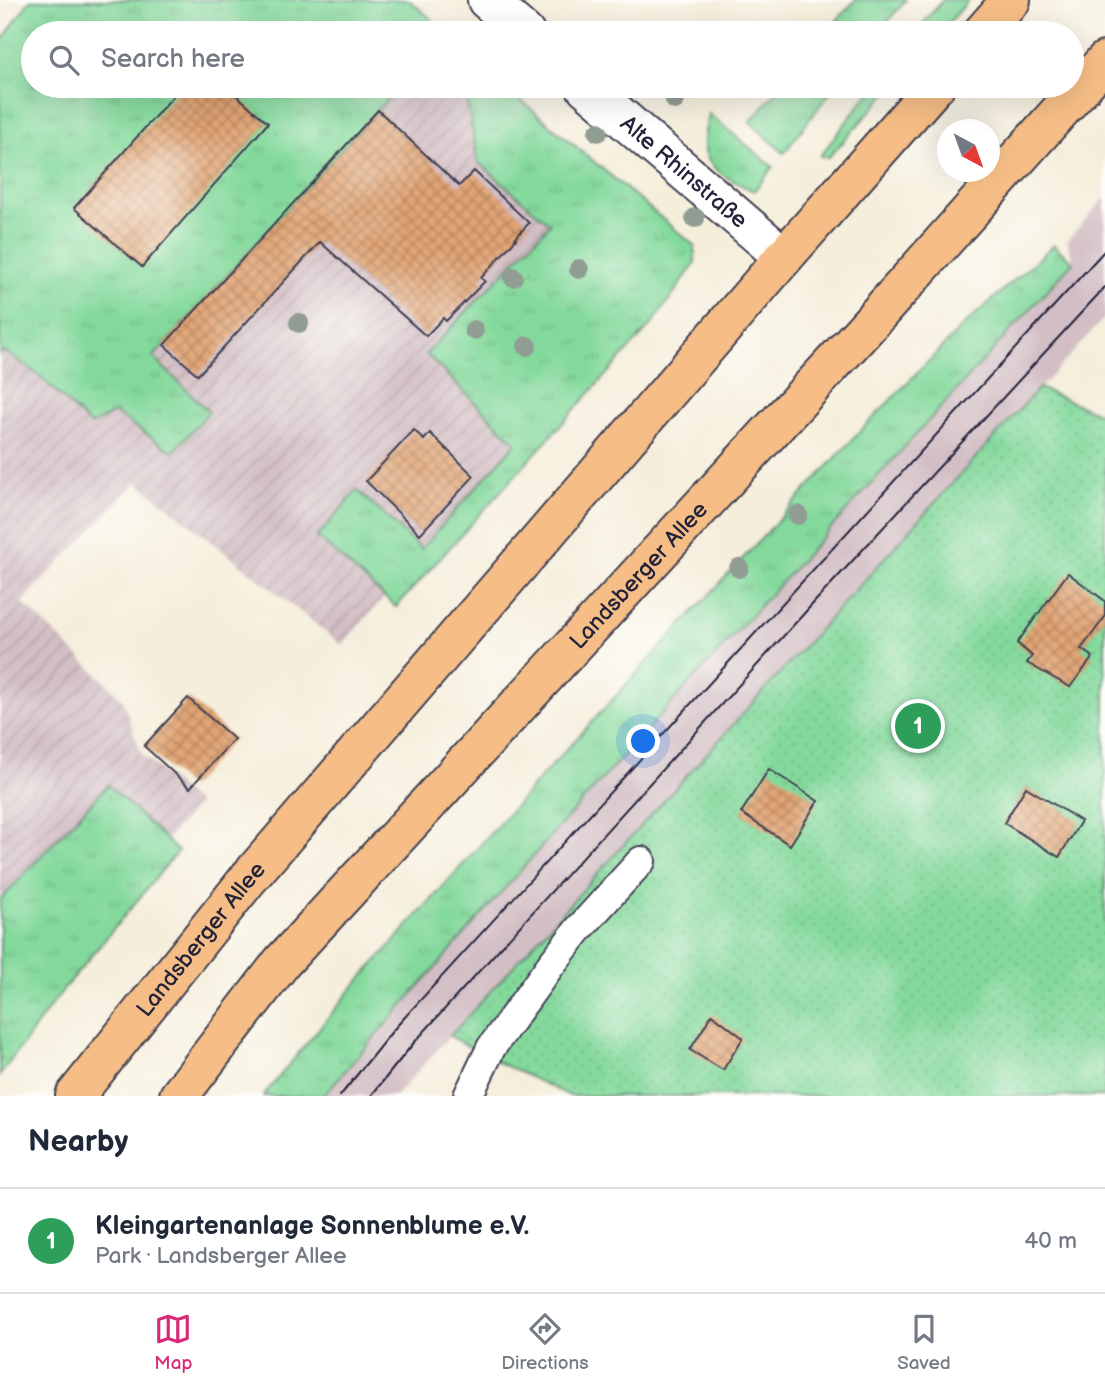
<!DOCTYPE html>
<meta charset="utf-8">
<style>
:root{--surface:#fff;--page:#f2f2f3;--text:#1f2937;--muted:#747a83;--line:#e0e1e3;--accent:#db2777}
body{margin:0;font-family:"Balsamiq Sans",sans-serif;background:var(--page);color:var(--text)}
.compass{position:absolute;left:937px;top:119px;width:63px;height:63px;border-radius:50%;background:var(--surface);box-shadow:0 7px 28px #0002;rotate:139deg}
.you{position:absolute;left:644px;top:742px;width:24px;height:24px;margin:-18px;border:5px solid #fff;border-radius:50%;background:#1a73e8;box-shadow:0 0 0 10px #1a73e833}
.badge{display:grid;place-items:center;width:46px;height:46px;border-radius:50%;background:var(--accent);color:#fff;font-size:23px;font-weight:700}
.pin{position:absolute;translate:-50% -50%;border:4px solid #fff;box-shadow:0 2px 7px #0006}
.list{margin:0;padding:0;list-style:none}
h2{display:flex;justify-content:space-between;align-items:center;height:91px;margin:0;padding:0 28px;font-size:30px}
h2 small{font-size:23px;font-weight:400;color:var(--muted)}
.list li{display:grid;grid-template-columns:46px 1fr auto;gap:21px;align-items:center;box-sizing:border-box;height:105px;padding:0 28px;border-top:2px solid var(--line)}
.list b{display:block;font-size:26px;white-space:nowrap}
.list p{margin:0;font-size:23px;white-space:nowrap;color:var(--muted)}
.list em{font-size:23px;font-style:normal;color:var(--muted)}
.icon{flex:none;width:38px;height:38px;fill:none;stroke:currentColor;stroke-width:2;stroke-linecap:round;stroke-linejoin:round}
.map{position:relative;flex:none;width:1105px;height:1096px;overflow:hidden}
.search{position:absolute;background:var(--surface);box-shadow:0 7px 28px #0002;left:21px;right:21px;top:21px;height:77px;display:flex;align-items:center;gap:18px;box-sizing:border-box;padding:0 24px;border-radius:38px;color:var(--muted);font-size:26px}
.sheet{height:196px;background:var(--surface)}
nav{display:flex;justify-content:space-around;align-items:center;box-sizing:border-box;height:98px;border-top:2px solid var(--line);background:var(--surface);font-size:19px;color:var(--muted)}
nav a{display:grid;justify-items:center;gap:4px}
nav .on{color:var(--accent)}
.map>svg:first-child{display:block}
</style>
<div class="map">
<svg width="1105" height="1096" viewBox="0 0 1105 1096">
<defs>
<pattern id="industrial-furrows" width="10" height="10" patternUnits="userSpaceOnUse" patternTransform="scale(1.75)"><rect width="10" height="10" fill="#d2bec4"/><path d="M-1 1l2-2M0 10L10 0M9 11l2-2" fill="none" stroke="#b4a3a9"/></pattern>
<pattern id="grass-tufts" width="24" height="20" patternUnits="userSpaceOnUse" patternTransform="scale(1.75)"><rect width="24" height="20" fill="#83d99c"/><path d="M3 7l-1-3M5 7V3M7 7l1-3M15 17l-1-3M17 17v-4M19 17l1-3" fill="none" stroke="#71ba87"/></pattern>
<pattern id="garden-dots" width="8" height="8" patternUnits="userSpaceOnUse" patternTransform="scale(1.75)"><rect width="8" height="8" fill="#83d99c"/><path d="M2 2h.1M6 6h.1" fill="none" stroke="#71ba87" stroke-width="1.8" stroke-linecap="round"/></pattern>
<pattern id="building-cross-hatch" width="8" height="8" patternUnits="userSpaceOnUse" patternTransform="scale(1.75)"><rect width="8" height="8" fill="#e2a575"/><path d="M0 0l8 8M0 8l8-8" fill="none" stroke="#b78661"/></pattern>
</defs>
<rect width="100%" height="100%" fill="#fdfcf7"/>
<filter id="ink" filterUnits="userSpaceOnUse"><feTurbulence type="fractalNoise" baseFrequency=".0143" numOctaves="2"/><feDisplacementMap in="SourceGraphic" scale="14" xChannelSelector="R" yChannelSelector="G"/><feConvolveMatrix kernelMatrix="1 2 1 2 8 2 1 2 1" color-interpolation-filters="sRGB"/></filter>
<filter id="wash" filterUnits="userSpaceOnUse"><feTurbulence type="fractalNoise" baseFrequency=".00686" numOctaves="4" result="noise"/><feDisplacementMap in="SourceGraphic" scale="28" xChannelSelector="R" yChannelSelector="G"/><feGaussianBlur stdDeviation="1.57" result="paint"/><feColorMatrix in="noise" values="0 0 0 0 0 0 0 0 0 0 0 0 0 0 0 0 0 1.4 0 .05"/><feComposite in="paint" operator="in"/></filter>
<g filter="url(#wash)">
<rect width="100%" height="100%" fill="#f5eedb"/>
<!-- industrial -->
<path fill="url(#industrial-furrows)" d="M399,86H507L695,246L342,645L137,482L22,602L122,698L141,753L198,804L0,1029V355L19,336L108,406Z"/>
<!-- railway -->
<path fill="#d2bec4" d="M1105,198V317L395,1096H323L556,830L1073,262L1067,240Z"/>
<!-- grass -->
<path fill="url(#grass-tufts)" stroke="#527e6c" stroke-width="2" d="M30,0H409L448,33H33V86H399L153,357L209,412L173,452L115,413L90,425L40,376L4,351L0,355V43Z
M855,0H906L878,33H826Z
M943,0H969L940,33H914Z
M480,86H503L695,246V263L653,323L396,607L317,537L357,490L421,549L516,443L426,354L550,224L478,162L467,102Z
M781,86H835L784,153L750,122Z
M874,86H893L828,158L820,156Z
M709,114L773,167L754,191C737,183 712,173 706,154C701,142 706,126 709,114Z
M1054,245L1073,262L556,830L323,1096H263L356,984L542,776L866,425L967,322Z
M108,785L178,851L59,995L0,1075V900Z"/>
<!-- garden -->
<path fill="url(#garden-dots)" stroke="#527e6c" stroke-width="2" d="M1039,388L1105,416V1096H570L485,1056L450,1036Z"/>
<g id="blocks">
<!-- building -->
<path fill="url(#building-cross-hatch)" d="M182,86H226L268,123L142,267L74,208Z
M378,110L459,186L474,171L529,223L515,238L516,239L481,278L485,281L446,321L443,318L426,336L320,242L198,375L164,345Z
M414,430L424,440L430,433L474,476L420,534L366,481Z
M1068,573L1105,601V617L1081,649L1093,657L1070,687L1027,663L1032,656L1017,643Z
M188,698L234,739L190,788L144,746Z
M769,769L818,801L790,845L741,813Z
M1026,787L1081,821L1059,857L1004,823Z
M712,1014L743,1038L723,1070L690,1050Z"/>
</g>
</g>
<g filter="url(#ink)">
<use href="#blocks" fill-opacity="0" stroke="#424153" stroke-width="2"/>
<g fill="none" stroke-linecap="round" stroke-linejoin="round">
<defs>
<path id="lane" d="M468,1096L491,1048L550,966L579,929L641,861"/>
<g id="street">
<path d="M487,0L525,33"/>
<path id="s1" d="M585,86L784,257"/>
</g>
<g id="primary">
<path d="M982,33L1011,0"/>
<path id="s2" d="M75,1096L248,879L784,257L935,86"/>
<path id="s3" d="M179,1096L282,962L861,333L1105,61"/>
</g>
</defs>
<!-- lane casing -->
<use href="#lane" stroke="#424153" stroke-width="32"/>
<!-- street casing -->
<use href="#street" stroke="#424153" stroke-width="42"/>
<!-- primary casing -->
<use href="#primary" stroke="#424153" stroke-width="42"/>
<!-- lane -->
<use href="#lane" stroke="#fff" stroke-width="28"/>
<!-- street -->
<use href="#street" stroke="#fff" stroke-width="38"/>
<!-- primary -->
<use href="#primary" stroke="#f6be86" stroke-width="38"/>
<!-- tram -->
<path stroke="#22223b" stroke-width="2" d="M340,1096L394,1029L1105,250
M371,1096L412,1045L809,608L1105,287"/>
</g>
<!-- trees -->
<g fill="#919c93">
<circle cx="675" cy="100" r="10"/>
<circle cx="598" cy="132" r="10"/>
<circle cx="695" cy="218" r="10"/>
<circle cx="579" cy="269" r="10"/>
<circle cx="513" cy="277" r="10"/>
<circle cx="299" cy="323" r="10"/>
<circle cx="474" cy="330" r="10"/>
<circle cx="527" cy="346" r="10"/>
<circle cx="798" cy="515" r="10"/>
<circle cx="739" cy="568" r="10"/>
</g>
</g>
<g text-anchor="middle" stroke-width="7" stroke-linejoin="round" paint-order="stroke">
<!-- street labels -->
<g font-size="23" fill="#22223b" stroke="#fdfcf7">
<text dy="8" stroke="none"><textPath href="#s1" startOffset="131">Alte Rhinstraße</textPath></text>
<text dy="8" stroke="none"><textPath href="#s3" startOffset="695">Landsberger Allee</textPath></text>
<text dy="8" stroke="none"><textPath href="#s2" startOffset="201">Landsberger Allee</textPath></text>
</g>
</g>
</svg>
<svg class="compass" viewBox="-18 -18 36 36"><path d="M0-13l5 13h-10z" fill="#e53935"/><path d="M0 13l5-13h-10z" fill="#747a83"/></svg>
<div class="you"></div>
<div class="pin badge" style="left:918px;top:726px;background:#2e9e5b">1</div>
<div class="search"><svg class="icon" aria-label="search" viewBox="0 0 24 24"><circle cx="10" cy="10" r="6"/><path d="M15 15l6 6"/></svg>Search here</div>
</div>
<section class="sheet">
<h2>Nearby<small></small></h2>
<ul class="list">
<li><span class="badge" style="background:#2e9e5b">1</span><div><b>Kleingartenanlage Sonnenblume e.V.</b><p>Park · Landsberger Allee</p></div><em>40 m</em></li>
</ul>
</section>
<nav>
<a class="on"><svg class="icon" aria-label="map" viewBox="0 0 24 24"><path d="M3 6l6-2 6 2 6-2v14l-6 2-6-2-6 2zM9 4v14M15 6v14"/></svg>Map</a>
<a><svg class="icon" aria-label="directions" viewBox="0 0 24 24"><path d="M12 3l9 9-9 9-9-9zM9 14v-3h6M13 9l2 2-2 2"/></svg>Directions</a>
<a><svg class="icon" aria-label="saved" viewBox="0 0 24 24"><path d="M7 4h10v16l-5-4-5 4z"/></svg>Saved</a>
</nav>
